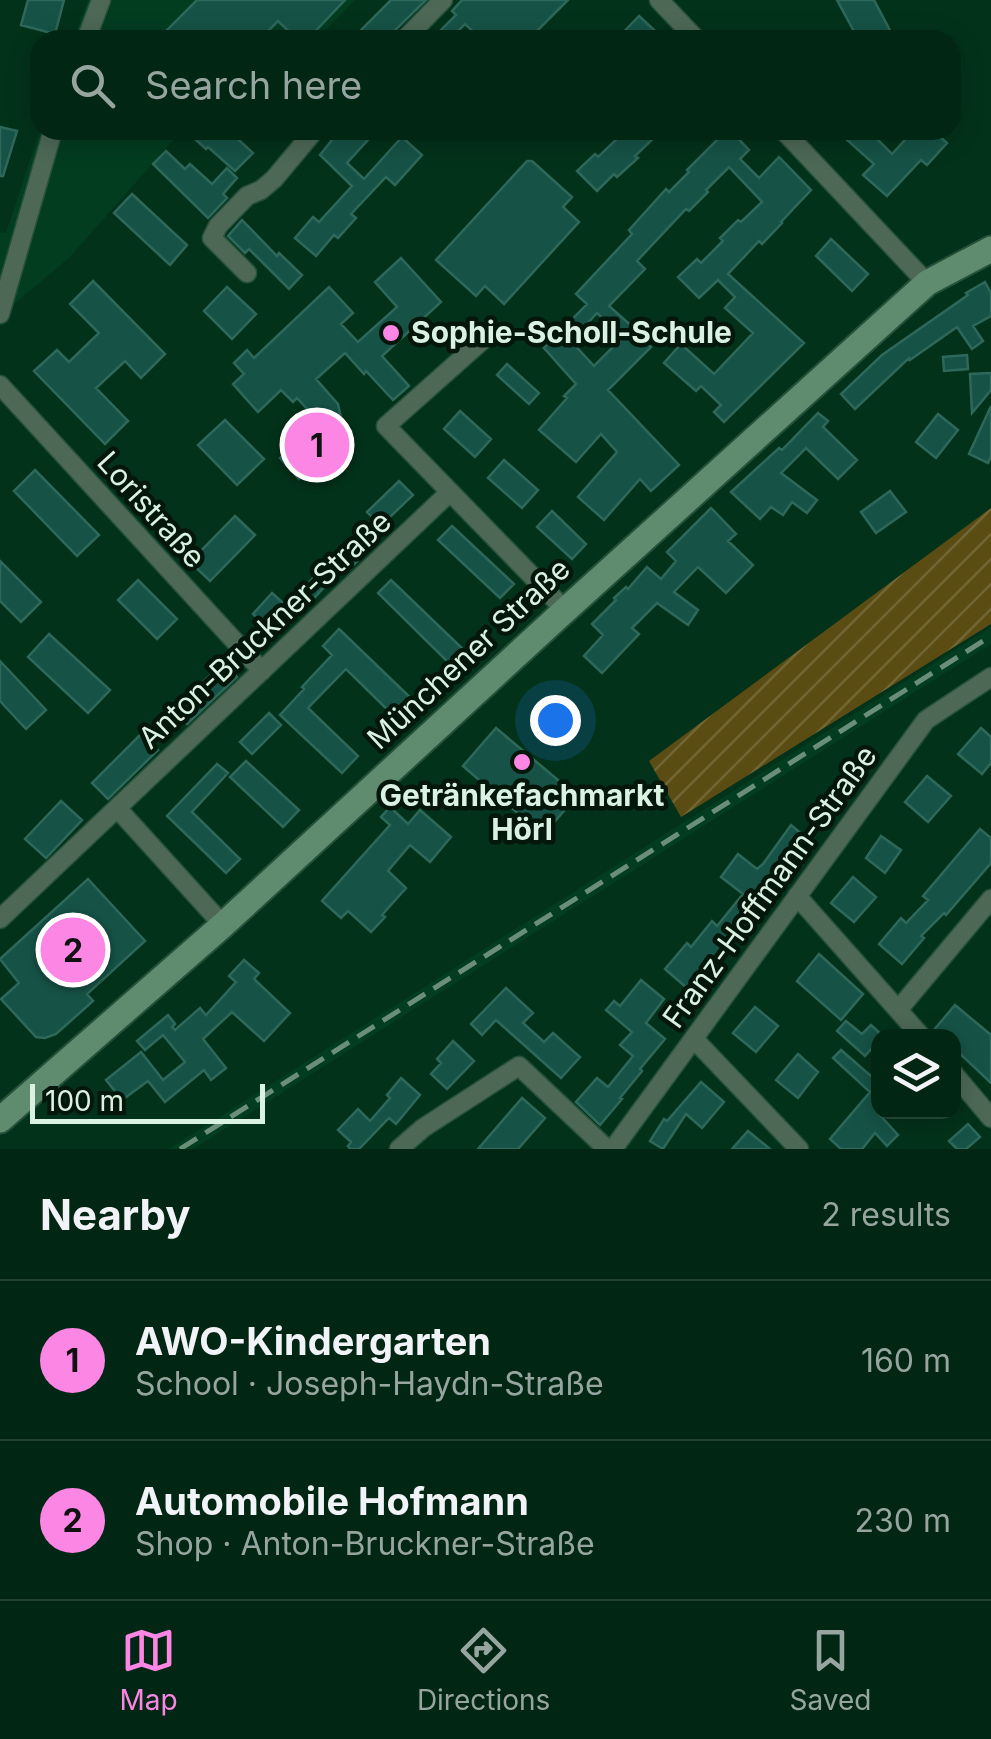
<!DOCTYPE html>
<meta charset="utf-8">
<style>
:root{--surface:#022614;--page:#103222;--text:#f1f3f6;--muted:#96a5a0;--line:#234334;--accent:#fc86e4}
body{margin:0;font-family:Inter,sans-serif;background:var(--page);color:var(--text)}
.controls{position:absolute;right:30px;bottom:30px;display:grid;overflow:hidden;border-radius:20px;box-shadow:0 5px 25px #0003}
.controls button{width:90px;height:90px;display:grid;place-items:center;padding:0;border:0;border-bottom:2px solid var(--line);background:var(--surface);color:var(--text);font:50px sans-serif}
.scale{position:absolute;left:30px;bottom:25px;width:235px;box-sizing:border-box;padding-left:10px;border:5px solid #daf2e2;border-top:0;font-size:28px;line-height:35px;white-space:nowrap;color:#daf2e2;-webkit-text-stroke:8px #05160b;paint-order:stroke}
.you{position:absolute;left:555px;top:720px;width:35px;height:35px;margin:-25px;border:8px solid #fff;border-radius:50%;background:#1a73e8;box-shadow:0 0 0 15px #1a73e833}
.badge{display:grid;place-items:center;width:65px;height:65px;border-radius:50%;background:var(--accent);color:#111;font-size:32px;font-weight:700}
.pin{position:absolute;translate:-50% -50%;border:5px solid #fff;box-shadow:0 2px 10px #0006}
.list{margin:0;padding:0;list-style:none}
h2{display:flex;justify-content:space-between;align-items:center;height:130px;margin:0;padding:0 40px;font-size:42px}
h2 small{font-size:32px;font-weight:400;color:var(--muted)}
.list li{display:grid;grid-template-columns:65px 1fr auto;gap:30px;align-items:center;box-sizing:border-box;height:160px;padding:0 40px;border-top:2px solid var(--line)}
.list b{display:block;font-size:38px;white-space:nowrap}
.list p{margin:0;font-size:32px;white-space:nowrap;color:var(--muted)}
.list em{font-size:32px;font-style:normal;color:var(--muted)}
.icon{flex:none;width:55px;height:55px;fill:none;stroke:currentColor;stroke-width:2;stroke-linecap:round;stroke-linejoin:round}
.map{position:relative;flex:none;width:991px;height:1149px;overflow:hidden}
.search{position:absolute;background:var(--surface);box-shadow:0 5px 25px #0003;left:30px;right:30px;top:30px;height:110px;display:flex;align-items:center;gap:25px;box-sizing:border-box;padding:0 35px;border-radius:30px;color:var(--muted);font-size:38px}
.sheet{height:450px;background:var(--surface)}
nav{display:flex;justify-content:space-around;align-items:center;box-sizing:border-box;height:140px;border-top:2px solid var(--line);background:var(--surface);font-size:28px;color:var(--muted)}
nav a{display:grid;justify-items:center;gap:5px}
nav .on{color:var(--accent)}
.map>svg:first-child{display:block}
</style>
<div class="map">
<svg width="991" height="1149" viewBox="0 0 991 1149">
<defs>
<pattern id="garden-furrows" width="10" height="10" patternUnits="userSpaceOnUse" patternTransform="scale(2.5)"><rect width="10" height="10" fill="#5a4c12"/><path d="M-1 1l2-2M0 10L10 0M9 11l2-2" fill="none" stroke="#716634"/></pattern>
</defs>
<rect width="100%" height="100%" fill="#03321a"/>
<!-- built -->
<path fill="#023d20" d="M88,0H355L316,40H281L275,34L268,40H73Z
M40,130H182L69,258L0,316V232L6,233Z
M991,627V644L193,1149H169Z"/>
<!-- garden -->
<path fill="url(#garden-furrows)" d="M991,508V624L681,817L649,761Z"/>
<!-- building -->
<path fill="#165346" stroke="#2d685a" stroke-width="2.5" fill-rule="evenodd" d="M28,0H64L55,34L21,25Z
M197,0H345L307,40H298L278,21L259,40H157Z
M391,0H426L385,40H351Z
M462,0H568L528,40H482L465,24L449,40H431L456,15L452,11Z
M837,0H874L895,40H867L863,33L857,37Z
M639,16L665,40H616Z
M0,127L17,131L3,176H0Z
M185,130H228L253,153L235,171L208,147L206,149Z
M340,130H377L347,163L364,179L402,137L422,155L395,185L386,177L351,214L356,218L338,238L334,235L316,256L295,238L313,217L319,222L352,186L320,155Z
M610,130H662L635,156L638,158L617,177L614,174L597,191L577,171L595,154L598,157L618,138Z
M711,130H730L749,150L740,159L759,178L779,157L811,190L781,222L782,223L762,244L759,241L728,274L804,343L724,422L714,412L721,405L701,386L696,391L664,363L681,344L714,374L753,333L725,308L735,297L718,280L699,298L678,277L697,259L701,263L723,241L720,238L738,220L741,222L762,202L729,167L706,190L708,192L689,211L686,209L637,261L645,269L609,306L644,337L642,339L651,347L608,390L679,465L651,491L640,479L604,520L578,497L617,452L601,434L576,462L539,430L567,398L564,396L576,384L544,348L587,304L576,294L632,234L629,230L666,189L669,192L689,172L687,170L719,138ZM597,313L623,337L594,366L571,341Z
M836,130H881L875,137L892,154L914,130H933L947,143L927,165L921,160L887,196L863,175L874,164Z
M166,151L185,169L190,164L212,184L227,168L237,178L223,194L227,198L208,218L153,164Z
M527,161H532L572,197L563,207L579,222L504,304L485,286L476,296L436,260Z
M132,194L187,245L170,265L114,213Z
M242,220L277,256L279,253L302,275L289,289L249,249L245,253L228,236Z
M831,239L868,274L852,291L816,256Z
M401,258L441,302L382,356L409,386L393,400L366,371L364,374L345,353L316,379L338,404L342,422L351,431L299,479L280,458L319,422L297,398L293,402L281,390L258,412L233,384L244,374L234,363L247,350L254,358L329,287L353,313L341,324L358,342L397,307L375,282Z
M93,281L165,354L141,378L125,361L96,388L128,421L105,444L34,371L57,350L69,362L99,333L70,304Z
M985,282L991,293V316L973,326L983,341L972,349L957,327L910,360L909,358L855,409L841,394L882,355L968,295L966,293Z
M227,287L256,314L232,339L204,311Z
M967,355L968,369L944,371L943,357Z
M507,364L539,393L529,404L497,375Z
M991,373V390L972,413L970,374Z
M991,406V456L988,463L969,454Z
M460,411L491,439L475,457L444,429Z
M818,413L828,421L823,427L857,460L838,479L806,448L781,473L817,500L807,513L792,502L783,515L771,507L760,519L731,492L779,448L782,450Z
M938,414L958,430L936,458L916,442Z
M225,420L264,459L237,485L198,445Z
M504,460L538,490L522,508L488,478Z
M35,470L99,535L77,556L14,491Z
M399,481L413,495L370,536L376,541L350,569L337,557L373,518L367,512Z
M890,491L906,512L876,533L861,512Z
M711,508L736,534L728,541L753,565L726,593L698,567L674,592L698,610L688,625L657,603L632,628L639,634L602,673L584,656L603,635L592,624L616,600L614,598L626,587L628,589L647,567L661,579L676,561L667,552Z
M552,511L586,544L572,559L537,527Z
M235,516L255,535L210,581L190,562Z
M452,526L514,584L500,598L438,540Z
M0,561L41,602L21,622L0,601Z
M321,568L332,578L309,604L299,595Z
M138,580L177,619L157,639L118,600Z
M391,580L467,653L453,667L378,593Z
M272,593L293,612L274,633L253,614Z
M339,629L416,703L399,721L346,669L308,708L358,756L342,773L280,715L304,689L302,687L332,655L323,646Z
M49,634L110,690L88,713L28,657Z
M0,661L46,710L26,729L0,701Z
M224,662L237,677L187,724L173,710Z
M269,713L281,725L252,754L240,742Z
M496,728L577,796L543,835L463,766Z
M981,728L991,737V763L982,774L958,754Z
M141,734L158,750L108,799L92,783Z
M246,761L299,810L283,827L230,777Z
M217,764L228,773L192,812L240,859L226,873L167,816Z
M927,776L951,796L928,822L905,802Z
M61,801L82,820L46,858L25,839Z
M390,807L408,824L420,810L451,837L430,862L410,845L388,871L406,888L382,915L385,917L371,932L348,911L341,918L322,901L390,825L381,817Z
M791,825L809,840L782,879L784,880L718,960L715,957L688,989L665,969L687,943L691,947L712,921L717,926L743,894L721,877L738,854L757,869L763,864Z
M980,829L991,838V863L946,915L944,913L921,936L924,938L902,964L879,944L901,918L906,923L928,900L923,896Z
M881,836L901,850L885,873L866,858Z
M853,877L876,897L854,922L831,903Z
M88,879L145,941L87,994L93,1001L56,1034L45,1038L36,1037L1,999L19,983L0,959Z
M819,954L863,994L841,1020L797,981Z
M244,960L259,973L254,979L290,1013L264,1041L232,1012L203,1039L226,1068L211,1080L204,1070L165,1102L148,1081L122,1100L106,1080L141,1052L163,1080L185,1062L163,1035L145,1050L137,1041L168,1015L175,1024L172,1027L175,1030L200,1008L206,1015L236,982L229,976Z
M641,980L664,999L646,1023L665,1039L640,1069L642,1071L620,1098L622,1099L600,1125L576,1102L597,1078L608,1087L633,1056L620,1045L632,1032L606,1010L614,1001L620,1006Z
M506,988L533,1013L523,1023L544,1042L553,1033L580,1057L561,1078L496,1020L482,1035L471,1024Z
M955,1005L991,1035V1083L954,1048V1036H940L933,1031Z
M755,1007L778,1026L756,1052L733,1033Z
M846,1021L862,1034L871,1025L883,1036H878V1041L865,1056L837,1031Z
M453,1041L474,1061L447,1089L431,1074L441,1063L437,1059Z
M841,1050L878,1082V1113L898,1135L887,1146L875,1133L862,1149H841L830,1139L870,1092L833,1058Z
M798,1054L818,1072L798,1098L776,1080Z
M401,1078L420,1095L396,1124L389,1118L359,1149H350L348,1146L351,1142L338,1130L358,1109L370,1121L390,1098L387,1095Z
M701,1082L724,1102L702,1128L686,1114L663,1149L650,1141L664,1119L667,1121Z
M522,1098L545,1118L518,1149H478Z
M968,1124L980,1137L966,1149H957L949,1141Z
M748,1131L770,1149H732Z"/>
<g fill="none" stroke-linecap="round" stroke-linejoin="round">
<defs>
<path id="street" d="M659,0L697,40
M86,40L101,0
M404,40L443,0
M783,130L927,283
M247,273L212,238L218,226L247,196L261,190L274,179L315,130
M0,314L53,130
M485,338L386,426L565,610
M0,385L262,671
M117,808L223,925
M797,896L921,1036
M0,919L450,492
M898,1010L991,899
M694,1039L799,1149
M954,1074L991,1118
M399,1149L423,1128L519,1066L607,1149
M613,1149L926,720L991,677"/>
<path id="secondary" d="M0,1120L223,925L560,615L927,283L991,249"/>
</defs>
<!-- street casing -->
<use href="#street" stroke="#25513a" stroke-width="21"/>
<!-- secondary casing -->
<use href="#secondary" stroke="#25513a" stroke-width="29"/>
<!-- street -->
<use href="#street" stroke="#4d6956" stroke-width="18"/>
<!-- secondary -->
<use href="#secondary" stroke="#5f8c6f" stroke-width="25"/>
<!-- rail -->
<path stroke="#6a8e7a" stroke-width="5" stroke-dasharray="20 10" stroke-linecap="butt" d="M180,1149L991,636"/>
</g>
<!-- markers -->
<g fill="#fc86e4" stroke="#05160b" stroke-width="4">
<circle cx="391" cy="333" r="10"/>
<circle cx="522" cy="762" r="10"/>
</g>
<g text-anchor="middle" stroke-width="9" stroke-linejoin="round" paint-order="stroke">
<!-- poi labels -->
<g font-size="30" font-weight="bold" fill="#daf2e2" stroke="#05160b" text-anchor="start">
<text x="411" y="343">Sophie-Scholl-Schule</text>
<text x="522" y="806" text-anchor="middle">Getränkefachmarkt<tspan x="522" dy="34">Hörl</tspan></text>
</g>
<!-- street labels -->
<g font-size="30" fill="#daf2e2" stroke="#05160b">
<text transform="translate(151 510) rotate(48)" y="10">Loristraße</text>
<text transform="translate(265 630) rotate(-43)" y="10">Anton-Bruckner-Straße</text>
<text transform="translate(469 654) rotate(-43)" y="10">Münchener Straße</text>
<text transform="translate(770 887) rotate(-54)" y="10">Franz-Hoffmann-Straße</text>
</g>
</g>
</svg>
<div class="controls">
<button><svg class="icon" aria-label="layers" viewBox="0 0 24 24"><path d="M12 4l9 5-9 5-9-5zM3 14l9 5 9-5"/></svg></button>
</div>
<div class="scale">100 m</div>
<div class="you"></div>
<div class="pin badge" style="left:317px;top:445px">1</div>
<div class="pin badge" style="left:73px;top:950px">2</div>
<div class="search"><svg class="icon" aria-label="search" viewBox="0 0 24 24"><circle cx="10" cy="10" r="6"/><path d="M15 15l6 6"/></svg>Search here</div>
</div>
<section class="sheet">
<h2>Nearby<small>2 results</small></h2>
<ul class="list">
<li><span class="badge">1</span><div><b>AWO-Kindergarten</b><p>School · Joseph-Haydn-Straße</p></div><em>160 m</em></li>
<li><span class="badge">2</span><div><b>Automobile Hofmann</b><p>Shop · Anton-Bruckner-Straße</p></div><em>230 m</em></li>
</ul>
</section>
<nav>
<a class="on"><svg class="icon" aria-label="map" viewBox="0 0 24 24"><path d="M3 6l6-2 6 2 6-2v14l-6 2-6-2-6 2zM9 4v14M15 6v14"/></svg>Map</a>
<a><svg class="icon" aria-label="directions" viewBox="0 0 24 24"><path d="M12 3l9 9-9 9-9-9zM9 14v-3h6M13 9l2 2-2 2"/></svg>Directions</a>
<a><svg class="icon" aria-label="saved" viewBox="0 0 24 24"><path d="M7 4h10v16l-5-4-5 4z"/></svg>Saved</a>
</nav>
